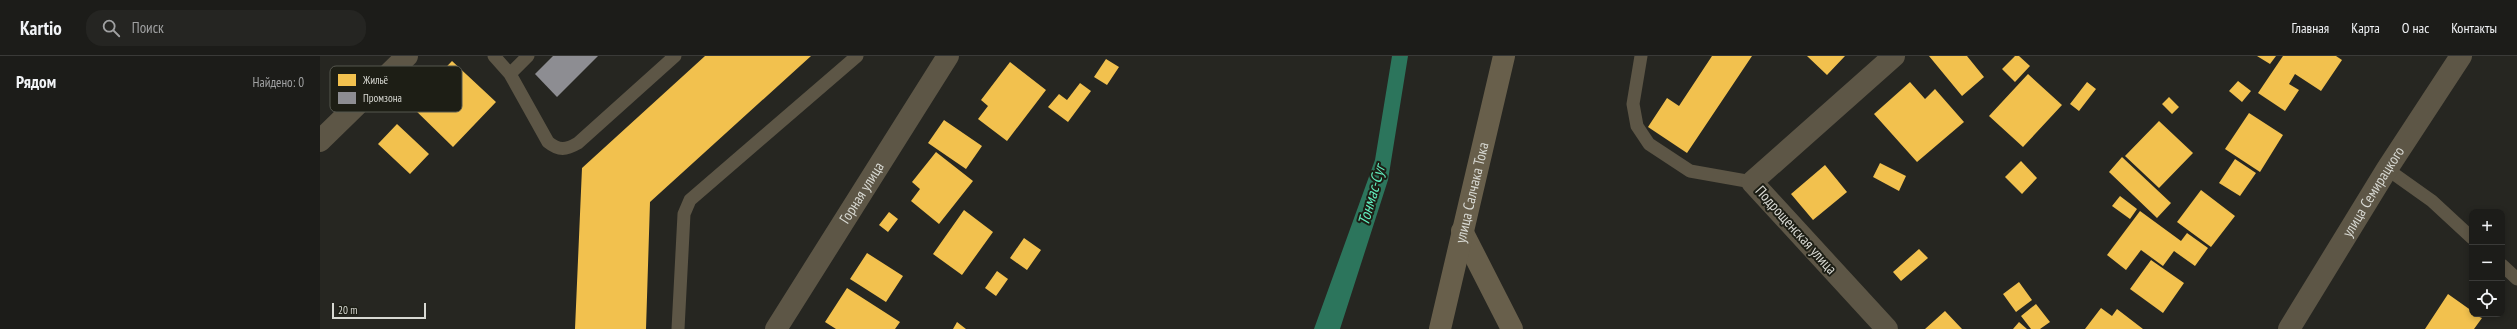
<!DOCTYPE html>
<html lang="ru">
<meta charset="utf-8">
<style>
:root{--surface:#1c1c19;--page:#252522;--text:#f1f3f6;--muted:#a0a1a2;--line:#3a3a38}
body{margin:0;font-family:"PT Sans Narrow",sans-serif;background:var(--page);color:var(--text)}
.controls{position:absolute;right:12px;bottom:12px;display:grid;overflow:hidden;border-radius:8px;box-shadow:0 2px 6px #0003}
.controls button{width:36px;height:36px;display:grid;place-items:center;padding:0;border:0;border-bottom:1px solid var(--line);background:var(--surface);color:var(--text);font:20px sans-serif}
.scale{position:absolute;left:12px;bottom:10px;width:94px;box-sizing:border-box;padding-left:4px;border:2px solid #d8d9d3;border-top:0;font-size:11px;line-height:14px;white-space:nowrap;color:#d8d9d3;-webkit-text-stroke:3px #1d1e15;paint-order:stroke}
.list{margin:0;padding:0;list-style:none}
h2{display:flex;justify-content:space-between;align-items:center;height:52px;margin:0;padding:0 16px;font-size:17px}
h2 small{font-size:13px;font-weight:400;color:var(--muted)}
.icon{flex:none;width:22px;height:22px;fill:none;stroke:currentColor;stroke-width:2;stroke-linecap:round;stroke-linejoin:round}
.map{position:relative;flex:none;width:2197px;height:273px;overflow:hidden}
header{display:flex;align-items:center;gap:24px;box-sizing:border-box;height:56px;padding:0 20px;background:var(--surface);border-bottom:1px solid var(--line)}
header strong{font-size:19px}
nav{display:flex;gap:22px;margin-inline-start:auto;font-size:14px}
.search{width:280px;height:36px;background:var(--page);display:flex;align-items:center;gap:10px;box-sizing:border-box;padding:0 14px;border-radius:16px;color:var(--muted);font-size:15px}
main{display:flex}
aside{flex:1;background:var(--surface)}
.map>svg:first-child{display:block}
</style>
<header>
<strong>Kartio</strong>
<div class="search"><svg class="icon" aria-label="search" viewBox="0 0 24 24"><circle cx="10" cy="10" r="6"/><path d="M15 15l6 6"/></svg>Поиск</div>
<nav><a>Главная</a><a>Карта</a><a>О нас</a><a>Контакты</a></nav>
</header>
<main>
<aside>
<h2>Рядом<small>Найдено: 0</small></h2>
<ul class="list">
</ul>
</aside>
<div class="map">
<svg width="2197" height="273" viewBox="0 0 2197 273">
<rect width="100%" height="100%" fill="#262621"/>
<!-- water -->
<path fill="#2c755c" d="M1072,0H1088L1068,124L1020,273H994L1055,104Z"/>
<!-- homes -->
<path fill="#f2c14e" d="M385,0H491L330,146L326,273H255L262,112Z
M1392,0H1432L1367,97L1328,71L1347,42L1359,50Z
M1487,0H1525L1507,19Z
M1609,0H1647L1664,21L1642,40Z
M1695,0H1699L1710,10L1695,26L1682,13Z
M1937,0H1956L1950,8Z
M1963,0H2016L2022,4L2001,35L1975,18L1969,28L1979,34L1965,55L1938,37Z
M786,3L799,11L787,29L774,21Z
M132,5L176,46L133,91L90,49Z
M690,6L726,34L687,85L658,63L668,50L661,44Z
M1708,18L1742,49L1703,91L1669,60Z
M1918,25L1931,35L1922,46L1909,35Z
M1590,26L1605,43L1615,33L1644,66L1597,106L1554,58Z
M1767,26L1776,33L1759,55L1750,48Z
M760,27L771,35L748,66L728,51L739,38L747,44Z
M1849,41L1859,51L1852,58L1842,48Z
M1929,57L1963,79L1940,116L1905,93Z
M624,64L662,90L646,113L608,87Z
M1839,65L1873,97L1839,132L1805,100Z
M77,68L109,98L90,118L58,88Z
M616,96L653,125L619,168L591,145L600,133L592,126Z
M1802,101L1851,147L1837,162L1789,116Z
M1915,103L1936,117L1920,140L1899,127Z
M1701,105L1717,122L1702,138L1685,121Z
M1560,107L1586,120L1579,135L1553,121Z
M1505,109L1527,136L1493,164L1471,138Z
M1881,134L1915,160L1891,191L1857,166Z
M1800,140L1817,153L1810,163L1792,150Z
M644,154L673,176L642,219L613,198Z
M1820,155L1861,185L1867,177L1888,192L1875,210L1854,195L1843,210L1821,194L1806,214L1787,199Z
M569,156L578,163L568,176L559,169Z
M704,182L721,194L707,214L690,202Z
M1599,193L1608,202L1581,225L1573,216Z
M547,197L583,220L566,246L530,223Z
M1831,204L1864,227L1843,257L1810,233Z
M677,215L688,223L676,240L665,232Z
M1699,226L1712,244L1696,256L1683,238Z
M527,232L580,266L575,273H516L505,266Z
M2128,238L2152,255V258L2162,262L2154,273H2105Z
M1716,248L1730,266L1720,273H1711L1701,260Z
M1781,252L1792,260L1797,253L1823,273H1765Z
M1625,255L1642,273H1605Z
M637,266L646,273H633Z
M1699,266L1707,273H1693Z"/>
<!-- industry -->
<path fill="#8d8d92" d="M233,0H278L237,41L215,18Z"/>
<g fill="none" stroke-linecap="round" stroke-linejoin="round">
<!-- lane -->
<path stroke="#5d5646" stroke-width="13" d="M174,0L190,18L228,86C239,95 246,94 258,87L355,0
M1321,0L1313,48L1317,70L1329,88L1370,115L1432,126
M190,18L208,0
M2067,113L2112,145L2152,182
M2182,209L2197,223
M358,273L364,158L370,144L537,0"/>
<!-- street -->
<g stroke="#5d5646" stroke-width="22">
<path d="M0,85L87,0"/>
<path id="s1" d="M456,273L628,0"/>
<path d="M1567,273L1432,126L1574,0"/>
<path id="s2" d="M1969,273L2067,113L2141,0"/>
</g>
<!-- secondary -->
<g stroke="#685f4b" stroke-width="22">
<path d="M1142,175L1192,273"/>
<path id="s3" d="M1120,273L1184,0"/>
</g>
</g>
<g text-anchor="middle" stroke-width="4" stroke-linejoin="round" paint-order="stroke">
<!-- street labels -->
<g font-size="15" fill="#d8d9d3" stroke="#1d1e15">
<text dy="5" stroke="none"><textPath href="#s3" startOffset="140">улица Салчака Тока</textPath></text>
<text dy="5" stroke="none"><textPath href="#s2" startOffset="161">улица Семирацкого</textPath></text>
<text dy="5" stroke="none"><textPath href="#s1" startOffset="161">Горная улица</textPath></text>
<text transform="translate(1476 174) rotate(48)" y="5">Подрощенская улица</text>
</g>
<!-- water labels -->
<g font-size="16" font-style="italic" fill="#61eebe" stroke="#1d1e15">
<text transform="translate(1051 139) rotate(-74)" y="6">Тонмас-Суг</text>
</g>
</g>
<!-- legend -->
<rect x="10" y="10" width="132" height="46" rx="6" fill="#1d1e15" stroke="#55564e" stroke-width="1"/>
<rect x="18" y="18" width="18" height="12" fill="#f2c14e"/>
<rect x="18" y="36" width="18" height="12" fill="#8d8d92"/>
<g font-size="11" fill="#d8d9d3">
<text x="43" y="28">Жильё</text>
<text x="43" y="46">Промзона</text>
</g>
</svg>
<div class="controls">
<button>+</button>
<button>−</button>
<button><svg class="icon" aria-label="locate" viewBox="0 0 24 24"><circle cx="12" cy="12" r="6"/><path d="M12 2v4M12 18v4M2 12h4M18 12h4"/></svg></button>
</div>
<div class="scale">20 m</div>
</div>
</main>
